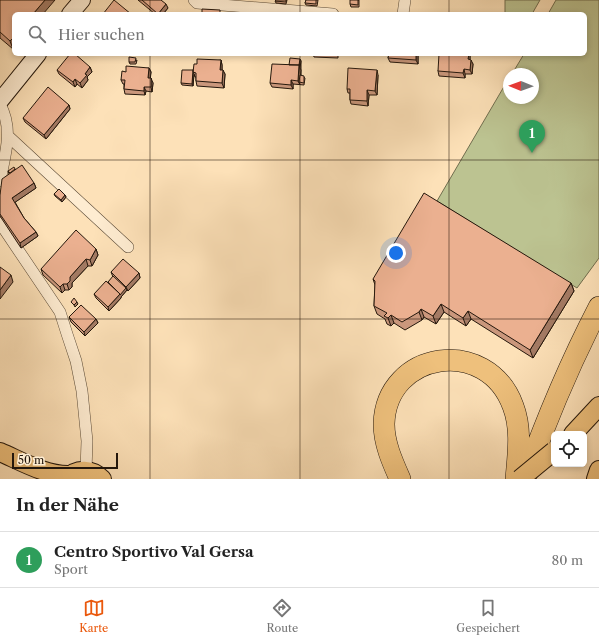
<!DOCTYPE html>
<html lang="de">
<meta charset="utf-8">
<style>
:root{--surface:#fff;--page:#f6f6f6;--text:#222;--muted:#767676;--line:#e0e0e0;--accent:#ea580c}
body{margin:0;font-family:"Libre Caslon Text",serif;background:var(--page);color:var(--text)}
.controls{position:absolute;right:12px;bottom:12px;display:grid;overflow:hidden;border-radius:6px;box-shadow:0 2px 6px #0003}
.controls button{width:36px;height:36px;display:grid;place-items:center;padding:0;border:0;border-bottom:1px solid var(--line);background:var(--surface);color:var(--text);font:20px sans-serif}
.compass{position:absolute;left:503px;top:68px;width:36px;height:36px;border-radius:50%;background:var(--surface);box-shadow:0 2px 6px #0003;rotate:271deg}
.scale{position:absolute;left:12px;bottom:10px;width:106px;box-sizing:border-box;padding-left:4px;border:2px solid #24170c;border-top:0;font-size:11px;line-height:14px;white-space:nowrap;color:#24170c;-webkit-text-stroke:3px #feecd1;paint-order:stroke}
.you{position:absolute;left:396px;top:253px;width:14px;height:14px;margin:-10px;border:3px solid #fff;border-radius:50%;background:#1a73e8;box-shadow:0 0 0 6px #1a73e833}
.badge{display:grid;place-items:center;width:26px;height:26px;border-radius:50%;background:var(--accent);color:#fff;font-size:13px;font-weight:700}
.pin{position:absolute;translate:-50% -33px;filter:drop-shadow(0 1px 2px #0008)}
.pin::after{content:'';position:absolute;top:21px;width:14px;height:12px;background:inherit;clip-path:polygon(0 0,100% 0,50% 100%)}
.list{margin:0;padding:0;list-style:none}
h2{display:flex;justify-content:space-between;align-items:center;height:52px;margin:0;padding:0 16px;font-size:17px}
h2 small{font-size:13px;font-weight:400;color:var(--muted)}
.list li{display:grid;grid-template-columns:26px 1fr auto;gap:12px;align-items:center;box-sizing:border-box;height:56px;padding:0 16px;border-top:1px solid var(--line)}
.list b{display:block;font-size:15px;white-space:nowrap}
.list p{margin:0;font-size:13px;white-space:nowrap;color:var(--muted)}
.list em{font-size:13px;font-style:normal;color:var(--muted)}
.icon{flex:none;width:22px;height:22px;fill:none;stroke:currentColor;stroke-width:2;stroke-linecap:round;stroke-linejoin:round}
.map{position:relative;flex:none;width:599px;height:479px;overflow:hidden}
.search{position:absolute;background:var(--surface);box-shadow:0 2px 6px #0003;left:12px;right:12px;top:12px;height:44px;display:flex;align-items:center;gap:10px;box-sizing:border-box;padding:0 14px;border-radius:6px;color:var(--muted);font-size:15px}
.sheet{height:108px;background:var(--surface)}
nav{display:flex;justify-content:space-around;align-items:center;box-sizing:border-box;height:56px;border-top:1px solid var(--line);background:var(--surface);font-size:11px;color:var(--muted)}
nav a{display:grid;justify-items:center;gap:2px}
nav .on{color:var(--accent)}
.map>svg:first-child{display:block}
</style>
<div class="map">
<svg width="599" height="479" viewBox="0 0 599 479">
<rect width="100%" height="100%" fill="#fde1b8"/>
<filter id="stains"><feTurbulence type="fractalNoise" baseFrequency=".005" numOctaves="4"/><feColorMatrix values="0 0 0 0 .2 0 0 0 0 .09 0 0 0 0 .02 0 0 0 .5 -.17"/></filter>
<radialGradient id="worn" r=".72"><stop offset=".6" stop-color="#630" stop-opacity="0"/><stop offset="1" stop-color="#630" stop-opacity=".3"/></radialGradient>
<!-- green -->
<path fill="#bcc391" stroke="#706d4e" d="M505,0H540L532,14H505Z
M556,0H599V258L577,288L437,201L509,78V98H533V74H512L524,54H585V14H548Z"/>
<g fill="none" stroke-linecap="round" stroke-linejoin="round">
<defs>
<path id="street" d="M194,0L197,3L333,14
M403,14L405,0
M0,104C14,130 5,154 0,181
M8,136L128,247
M0,223L60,312L67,334L76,361L82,391L87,441L86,471"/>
<path id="secondary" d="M70,14L82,0
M0,101L38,54"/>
<path id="primary" d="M573,434L599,406
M0,452C21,461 46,476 70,475
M67,479C77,467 92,469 102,479
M596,479L599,470"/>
<path id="highway" d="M400,479C392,461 384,443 384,424C386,351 487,335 513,406C522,429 518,455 516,479
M525,479C546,420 570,363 599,307"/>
</defs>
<!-- street casing -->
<use href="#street" stroke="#5a4a37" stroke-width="12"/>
<!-- secondary casing -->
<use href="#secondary" stroke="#24170c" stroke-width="18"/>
<!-- primary casing -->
<use href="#primary" stroke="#24170c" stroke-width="20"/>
<!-- highway casing -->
<use href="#highway" stroke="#24170c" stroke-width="22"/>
<!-- street -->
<use href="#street" stroke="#feecd1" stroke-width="11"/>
<!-- secondary -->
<use href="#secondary" stroke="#feecd1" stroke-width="16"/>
<!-- primary -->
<use href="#primary" stroke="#eec07c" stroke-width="18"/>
<!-- highway -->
<use href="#highway" stroke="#eec07c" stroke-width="21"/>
<defs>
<path id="primary-bridge" d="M520,479L554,451"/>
</defs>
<!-- primary-bridge casing -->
<use href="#primary-bridge" stroke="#24170c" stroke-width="20" stroke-linecap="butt"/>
<!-- primary-bridge -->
<use href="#primary-bridge" stroke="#eec07c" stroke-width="18"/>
</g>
<!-- wall -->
<path fill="#ca977c" stroke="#24170c" d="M138,0H161L168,8L163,14H155Z
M287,0L286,4L276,3L275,1Z
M306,0H318L317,6L306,5L305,3Z
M359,0V7H351L350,4Z
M0,1L14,14V48L13,49L0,38Z
M313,54H338V58L314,57Z
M387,54H418V64L390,62L388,58L389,54Z
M444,54H470V60L473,64L472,74H465V78L439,76L438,71Z
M300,59L301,61V75L305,78L304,85L293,84V89L272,87L270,83L289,65Z
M137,60L136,64H130L129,62Z
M221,60L222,65V70L225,74L224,88L197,86L196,81V77H195L194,74L193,86L182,85L181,83L193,70L197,64Z
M90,67L92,72L87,77L88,80L82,88L77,84L75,87L59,74L57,70Z
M149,68L151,72L150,78L153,83L152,92L146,91L145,95L125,94L124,89V84H123L121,80L126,72Z
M378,75L377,95H369L368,106L351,104L350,100V93H348L347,89Z
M69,105L70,109L46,139L25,122L23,118Z
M15,169L34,183L36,188L15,202L24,218L36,232L38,236L21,248L0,216V195L9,174L8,171Z
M54,194L65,195L66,197L62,202L55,196Z
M96,249L98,255L92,266H88L72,283V287L69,290H65L62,293L43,275L41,269Z
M111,272L139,273L140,278L128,291L127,290L121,297V298L109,311L96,298L94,294L108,282L113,277Z
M373,279L571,283L574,291L533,358L471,319L466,326L444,312L436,324L424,317L422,320L405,330L394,323L391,326L387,324L385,319L377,314L374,306L375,285Z
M69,317L96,319L98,323L85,336L71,322Z"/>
<!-- shaded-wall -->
<path fill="#a47b65" stroke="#24170c" d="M45,0H55L43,14H33Z
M166,4L168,8L163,14H158Z
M14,37V48L13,49L10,41Z
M416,54H418V64L416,60Z
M469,54H470V64L468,59Z
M300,59L301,61L300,68L301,70L300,82H299L300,85L298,81Z
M221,60L222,65V74L220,70Z
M471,60L473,64L472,74L470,70Z
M90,67L92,72L87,77L88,80L82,88L80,83L85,74Z
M149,68L151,72L150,82L148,78Z
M464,69L465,74V78L463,73Z
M223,70L225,74L224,88L222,83Z
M377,70L378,75L377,95L375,91Z
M193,72L194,74L193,86L192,84Z
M151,78L153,83L152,92L151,87Z
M75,79L77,84L75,87L73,82Z
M291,80L293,84V89L291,85Z
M144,87L146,91L145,95L144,91Z
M367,90L369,95L368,106L367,101Z
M69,105L70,109L46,139L44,135Z
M34,183L36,188L14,203L12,198Z
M65,195L66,197L62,202L61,200Z
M36,232L38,236L21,248L20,243Z
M96,249L98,255L92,266L90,260Z
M86,259L88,266L72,283V287L69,290L67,284L70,277Z
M139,273L140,278L128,291L126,287Z
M11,275L13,282L0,299V290Z
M571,283L574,291L533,358L530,350Z
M63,284L65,290L62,293L60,287Z
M126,288L127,290L121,297V298L109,311L108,307L120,294Z
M77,302L78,304L75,307L74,305Z
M441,304L444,312L436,324L433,316Z
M421,309L424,317L422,320L419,312Z
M468,311L471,319L466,326L463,318Z
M391,315L394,323L391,326L388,318Z
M96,319L98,323L85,336L84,332Z"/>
<!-- building -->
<path fill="#ebb090" stroke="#24170c" d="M0,0H45L33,14H14V37L10,41L0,32Z
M114,0L131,14H103Z
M142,0H161L166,4L158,14Z
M276,0H286V2L275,1Z
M306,0H316V4L305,3Z
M350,0H358V5L350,4Z
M202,9L220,10V14H202Z
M70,54H75L90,67L85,74L87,75L80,83L75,79L73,82L57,70Z
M389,54H416V60L388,58Z
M439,54H469L468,59L471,60L470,70L464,69L463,73L438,71Z
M129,57L136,58L135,62H129Z
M290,58L300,59L299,65H289Z
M197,59L221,60L220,70H223L222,83L196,81V73L193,72L194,64H197Z
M272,64L299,65L298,81L291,80V85L270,83Z
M126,66L149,68L148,78H151V87H144V91L124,89L125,80H121L122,71L126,72Z
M348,68L377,70L375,91L367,90V101L350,100V89H347Z
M182,70H193L192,84L181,83Z
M300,75L304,76V83L299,82Z
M48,87L69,105L44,135L23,118Z
M22,165L34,183L12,198L24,218L36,232L20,243L0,214V195L2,179Z
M14,167L15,169L10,173L8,171Z
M59,189L65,195L61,200L54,194Z
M424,193L571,283L530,350L468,311L463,318L441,304L433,316L421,309L419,312L402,322L391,315L388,318L384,316L387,313L374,306L375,281L373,279Z
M76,230L96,249L90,260L86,259L70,277V281L67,284H63L60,287L41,269Z
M123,259L139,273L126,287L111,272Z
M0,267L11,275L0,290Z
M113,276L126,288L120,295V294L108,282Z
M106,281L120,294L108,307L94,294Z
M74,298L77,302L74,305L71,302Z
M81,305L96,319L84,332L69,317Z"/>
<!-- grid -->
<path fill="none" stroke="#24170c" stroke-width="1" stroke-opacity="0.55" d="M150,0V14M300,0V14M449,0V14M150,54V479M300,54V479M449,54V479M0,160H599M0,319H599"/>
<rect width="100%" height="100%" filter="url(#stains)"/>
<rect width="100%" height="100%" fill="url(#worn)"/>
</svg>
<div class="controls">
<button><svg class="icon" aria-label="locate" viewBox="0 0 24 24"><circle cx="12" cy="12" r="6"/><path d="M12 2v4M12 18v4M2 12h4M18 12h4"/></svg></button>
</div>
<svg class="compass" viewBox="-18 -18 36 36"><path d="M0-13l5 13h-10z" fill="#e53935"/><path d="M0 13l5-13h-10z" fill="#767676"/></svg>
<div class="scale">50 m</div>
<div class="you"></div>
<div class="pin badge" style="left:532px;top:153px;background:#2e9e5b">1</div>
<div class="search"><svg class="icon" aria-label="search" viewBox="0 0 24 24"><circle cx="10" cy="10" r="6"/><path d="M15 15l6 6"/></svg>Hier suchen</div>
</div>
<section class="sheet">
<h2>In der Nähe<small></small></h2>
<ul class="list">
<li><span class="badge" style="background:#2e9e5b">1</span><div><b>Centro Sportivo Val Gersa</b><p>Sport</p></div><em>80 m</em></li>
</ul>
</section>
<nav>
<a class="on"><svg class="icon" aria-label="map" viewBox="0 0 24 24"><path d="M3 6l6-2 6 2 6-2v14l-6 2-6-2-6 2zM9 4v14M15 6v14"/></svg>Karte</a>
<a><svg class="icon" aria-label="directions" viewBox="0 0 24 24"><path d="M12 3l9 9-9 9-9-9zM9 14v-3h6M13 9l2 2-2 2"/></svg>Route</a>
<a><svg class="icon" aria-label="saved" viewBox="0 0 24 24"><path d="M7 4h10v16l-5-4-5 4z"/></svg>Gespeichert</a>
</nav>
